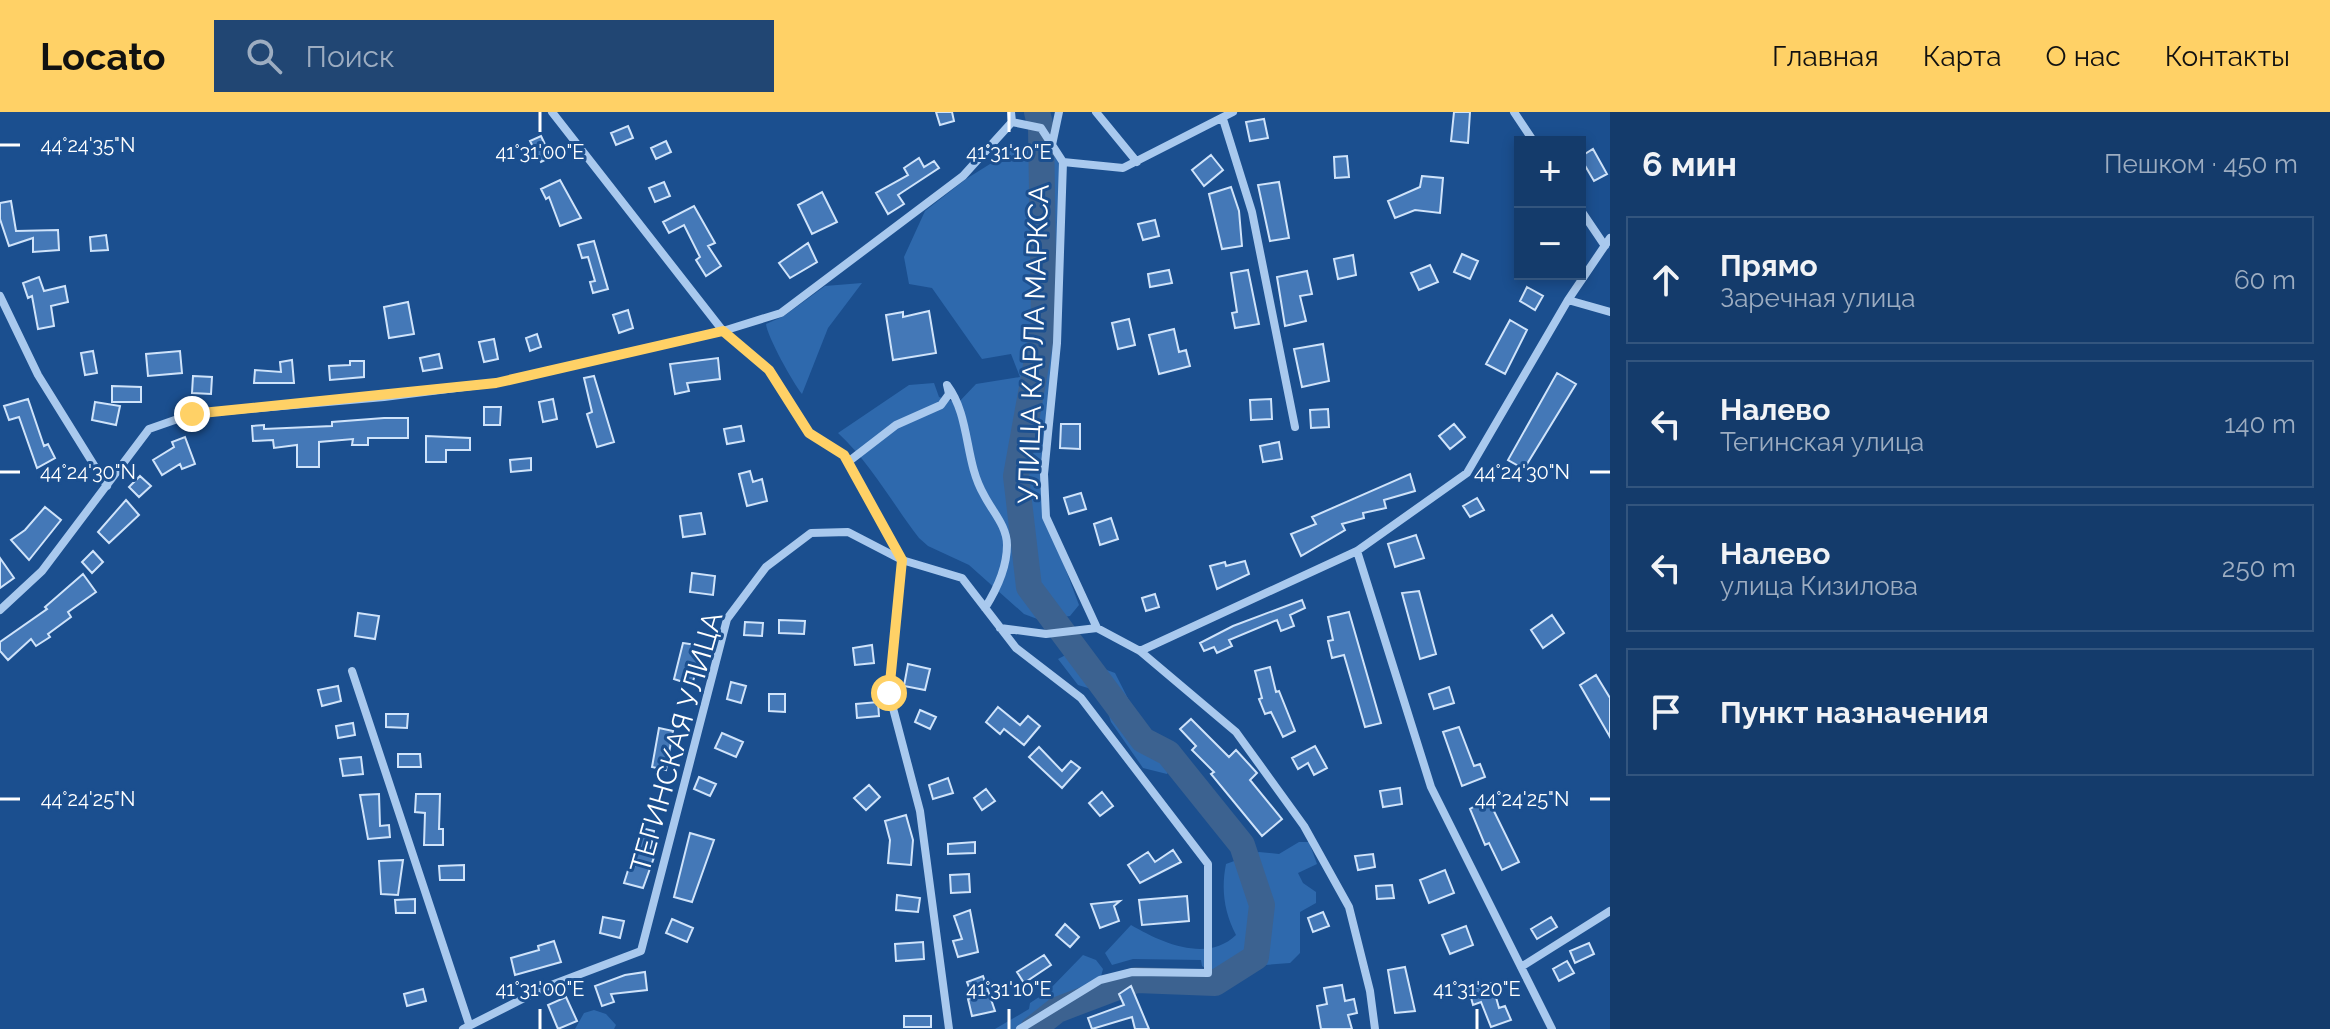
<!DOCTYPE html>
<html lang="ru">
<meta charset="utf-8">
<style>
:root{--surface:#143b6b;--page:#214673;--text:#f1f3f6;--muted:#9dadc1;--line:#33557e;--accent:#ffd166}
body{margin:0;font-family:Raleway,sans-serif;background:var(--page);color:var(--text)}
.controls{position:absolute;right:24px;top:24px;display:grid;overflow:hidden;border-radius:0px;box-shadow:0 4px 12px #0003}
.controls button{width:72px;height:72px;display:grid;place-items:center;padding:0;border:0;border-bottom:2px solid var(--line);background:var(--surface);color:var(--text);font:40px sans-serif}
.stop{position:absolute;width:24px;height:24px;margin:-18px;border:6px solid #ffd166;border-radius:50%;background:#fff}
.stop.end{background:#ffd166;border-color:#fff;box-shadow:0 2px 8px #0008}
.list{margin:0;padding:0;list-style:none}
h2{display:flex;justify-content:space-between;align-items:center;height:104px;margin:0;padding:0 32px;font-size:34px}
h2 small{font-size:26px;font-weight:400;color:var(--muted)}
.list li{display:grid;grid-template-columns:52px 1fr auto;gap:24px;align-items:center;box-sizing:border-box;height:128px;margin:0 16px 16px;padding:0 16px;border:2px solid var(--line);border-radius:0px}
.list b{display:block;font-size:30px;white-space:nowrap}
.list p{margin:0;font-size:26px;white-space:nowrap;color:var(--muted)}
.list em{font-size:26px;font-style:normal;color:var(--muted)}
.icon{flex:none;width:44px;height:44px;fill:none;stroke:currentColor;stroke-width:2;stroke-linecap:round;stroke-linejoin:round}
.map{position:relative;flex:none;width:1610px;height:917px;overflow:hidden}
header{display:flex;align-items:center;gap:48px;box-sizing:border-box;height:112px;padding:0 40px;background:var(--accent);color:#111}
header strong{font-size:38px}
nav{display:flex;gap:44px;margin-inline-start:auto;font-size:28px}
.search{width:560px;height:72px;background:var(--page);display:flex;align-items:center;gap:20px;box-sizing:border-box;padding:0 28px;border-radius:0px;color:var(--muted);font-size:30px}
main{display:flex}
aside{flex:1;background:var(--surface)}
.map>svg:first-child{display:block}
</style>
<header>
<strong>Locato</strong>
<div class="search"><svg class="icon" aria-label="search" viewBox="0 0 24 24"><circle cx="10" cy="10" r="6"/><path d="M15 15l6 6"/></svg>Поиск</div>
<nav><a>Главная</a><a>Карта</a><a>О нас</a><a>Контакты</a></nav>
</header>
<main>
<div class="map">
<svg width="1610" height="917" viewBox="0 0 1610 917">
<rect width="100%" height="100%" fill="#1b4f8f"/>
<!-- green -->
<path fill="#2e69ad" d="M1041,16L1063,50L1057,231L1044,362L1046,405L1079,493L1070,504L1040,508L1024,502L969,453L928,434L919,426C892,391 869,349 838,321L909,273L934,271L939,285L958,291L976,272L1020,265L1011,242L982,247L932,176L909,172L904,145L925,99L966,67L1019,34L1035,37Z
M862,171L828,216L802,282C793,271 767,224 766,212L784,204L825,174Z
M1083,534L1096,554L1115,561L1142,614L1160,631L1172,654L1167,662L1143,656L1111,610L1101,580L1078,573L1058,547Z
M1299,730H1309L1317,752L1298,761L1303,771L1316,780V791L1300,800V841L1290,851L1265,853L1231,873L1202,854L1201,848L1133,847L1112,853L1105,841L1131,813C1162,831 1207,851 1236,823C1224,800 1221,777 1226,752L1259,740L1279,742Z
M1083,843L1096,848L1103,857L1100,868L1027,917H995L1029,897L1030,891L1048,879Z
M594,898L606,902L616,913L614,917H575L584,901Z"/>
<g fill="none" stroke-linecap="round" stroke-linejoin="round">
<!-- river -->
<path stroke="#3c6290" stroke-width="26" d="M1033,917L1057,898L1136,868L1215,871L1256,845L1262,793L1242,733L1168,641L1143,628L1029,475L1016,364L1044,209L1041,16L1037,0"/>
</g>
<!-- building -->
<path fill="#4478b7" stroke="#cfe3fa" stroke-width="2" d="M936,0H952L954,9L940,13Z
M1454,0H1470L1468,31L1451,29Z
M1264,7L1268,26L1250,29L1246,10Z
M628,14L633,26L616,33L611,21Z
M541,24L551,45L541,50L530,29Z
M666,29L671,40L656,47L651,36Z
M1593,37L1607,62L1594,69L1580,45Z
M1211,43L1223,58L1204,74L1192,58Z
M1347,44L1349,65L1335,66L1334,45Z
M919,46L924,55L934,49L939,56L898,83L904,92L888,102L876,81L908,63L904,56Z
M1422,64L1443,66L1440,101L1415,98L1395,106L1388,89L1420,75Z
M560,68L581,106L560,114L549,85L546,87L541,77Z
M664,70L670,84L655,90L649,76Z
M1279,70L1289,126L1270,129L1258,73Z
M1231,75L1239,99L1242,134L1222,137L1209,82Z
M822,80L837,110L812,122L798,93Z
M11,89L16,119L58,118L59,138L33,140V126L9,134L0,107V91Z
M694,94L715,131L708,134L721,154L706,164L696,148L700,145L684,113L669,121L663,110Z
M1155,108L1159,124L1143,128L1138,112Z
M106,123L108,138L91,139L90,125Z
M594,129L608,177L593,181L590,170L595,169L588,145L582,146L578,133Z
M808,131L817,150L790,166L779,151Z
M1462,142L1478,149L1470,167L1454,160Z
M1353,143L1356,163L1338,167L1334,147Z
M1430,153L1438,170L1419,178L1411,161Z
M1169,158L1172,171L1150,175L1148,162Z
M1248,158L1259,212L1235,216L1232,201L1237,200L1231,161Z
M1307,159L1312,182L1300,184L1306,209L1285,214L1277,165Z
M39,165L44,179L65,174L68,190L51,194L54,214L38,217L32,184L28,186L23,171Z
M1527,175L1543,184L1535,198L1520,189Z
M408,190L414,222L389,226L384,195Z
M628,198L633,216L619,221L613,203Z
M929,199L936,241L893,248L886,203L903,200V205Z
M1129,207L1135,233L1118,237L1112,211Z
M1510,208L1527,218L1505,262L1486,252Z
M1174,217L1179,240L1186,238L1190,254L1159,262L1149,223Z
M537,222L541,235L530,239L526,226Z
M494,227L498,247L484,250L479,230Z
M1323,232L1329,269L1302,275L1294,237Z
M93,239L97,261L85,263L81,241Z
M180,239L182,261L148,264L146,242Z
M439,242L442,256L423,259L420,246Z
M718,246L720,267L687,271L689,279L675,282L670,252Z
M292,248L294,271H254L255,258L281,260L280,250Z
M350,249H364V265L330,268L329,254L350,253Z
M1557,261L1576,272L1524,357L1508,348Z
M193,264L212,265L211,282L192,281Z
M594,264L614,330L597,335L587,302L592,300L584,266Z
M112,274L141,275V290H112Z
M28,287L44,334L48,332L55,346L37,356L19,305L9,308L4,294Z
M553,287L557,307L543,310L539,290Z
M1271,287L1272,307L1251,308L1250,288Z
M95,290L120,294L116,313L92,308Z
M484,295H501L500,313H484Z
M1328,297L1329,315L1311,316L1310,298Z
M384,306H408V326H368V333H352L353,327L319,330V355H297V333L274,336L273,328L253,329L252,314L264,313V317L332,314V310Z
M1061,312H1080V337L1060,336Z
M1454,312L1465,325L1450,337L1439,324Z
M741,314L744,329L727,332L724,317Z
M426,324L470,326V338H446V350H426Z
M185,325L195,352L182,357L180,352L162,363L153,348L174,335L172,330Z
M1279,330L1282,347L1263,350L1260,334Z
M531,346V358L511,360L510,348Z
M750,359L753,370L762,367L767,389L747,394L739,362Z
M1410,362L1415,379L1384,388L1386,396L1363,401L1364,406L1342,412L1345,418L1301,444L1291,422L1316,412L1312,405Z
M140,364L151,374L139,385L129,375Z
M1081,381L1086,397L1069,402L1064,386Z
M1477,386L1484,398L1470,405L1463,394Z
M126,388L139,403L109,431L98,420Z
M45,395L61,408L29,448L11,428L25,418Z
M701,401L705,422L683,425L680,404Z
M1111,406L1118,427L1100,433L1094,412Z
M1416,423L1424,446L1395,455L1388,432Z
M93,439L103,450L92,461L82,450Z
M0,446L14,466L0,476Z
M1245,449L1249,462L1217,477L1210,454L1225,450L1226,454Z
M692,461L715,464L713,483L690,480Z
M83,462L96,480L68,500L71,505L48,522L50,525L36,534L31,527L8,548L0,539V530L47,497L45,495Z
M1419,479L1436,542L1420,547L1402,481Z
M1155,482L1159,495L1146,499L1142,486Z
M1302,488L1305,496L1290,503L1294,514L1281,519L1277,508L1229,528L1232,534L1217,541L1214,535L1204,539L1200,531L1233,514Z
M1349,500L1381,611L1365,615L1344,543L1332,546L1328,529L1333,528L1328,505Z
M358,501L379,504L375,527L355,524Z
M1552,503L1564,521L1543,536L1531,518Z
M779,508L805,509L804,522L779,521Z
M745,510L763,511L762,524L744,523Z
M683,531L703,534L692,573L674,567Z
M872,533L874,551L855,553L853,536Z
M908,552L930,557L925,578L904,574Z
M1270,555L1276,580L1279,579L1295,619L1283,625L1271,600L1265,602L1259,587L1262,586L1255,559Z
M1596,563L1610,586V625L1580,573Z
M731,570L746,574L741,591L727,587Z
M338,574L341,589L322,594L318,578Z
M1449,575L1454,591L1434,597L1429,582Z
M769,582H785V600L769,599Z
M878,590L879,604L857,606L856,592Z
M998,595L1020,613L1028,604L1040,614L1024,633L1004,617L1000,622L986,610Z
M920,598L936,605L930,617L915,610Z
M386,602H408L407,616L386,615Z
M1191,607L1229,645L1236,638L1257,661L1250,668L1282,707L1262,724L1211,662L1214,660L1192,638L1196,634L1180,617Z
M353,611L355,623L338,626L336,614Z
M1459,615L1474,654L1480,652L1485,665L1462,674L1443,620Z
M659,616L673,619L666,658L652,655Z
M722,621L743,630L736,645L715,636Z
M1315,634L1327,656L1314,663L1308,651L1298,657L1292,646Z
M1039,635L1062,659L1071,649L1080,656L1062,676L1029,645Z
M398,642H420L421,655H398Z
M361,645L363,662L343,664L340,647Z
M699,665L716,672L710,684L694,677Z
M948,666L953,681L933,687L929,673Z
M869,673L880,685L866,698L854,686Z
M1400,676L1402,692L1383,695L1380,679Z
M986,677L995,689L982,698L974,686Z
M1102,680L1113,694L1100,704L1089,691Z
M379,682L380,714L389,713L390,725L368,727L360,683Z
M416,682H440L439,717H443V733H424L425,701L415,700Z
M1488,687L1519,750L1502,758L1489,731L1485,733L1470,697Z
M906,703L913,728L911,753L888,751L890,728L885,709Z
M641,716L654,719L651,736L657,737L643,776L624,771L630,752L635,753Z
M690,721L714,728L692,790L674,785Z
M975,730V741L948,742V732Z
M1173,738L1181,750L1140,771L1128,753L1148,740L1155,750Z
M1373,742L1375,755L1358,758L1355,744Z
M403,748L398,783L381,782L379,749Z
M464,753V768H440L439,754Z
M1445,758L1454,781L1429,791L1420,768Z
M969,762L970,780L951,781L950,763Z
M1392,773L1394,786L1377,787L1376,774Z
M897,783L920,786L918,800L896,798Z
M1187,784L1189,809L1142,813L1139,788Z
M415,787V801H396L395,788Z
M1120,789L1114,794L1119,809L1100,816L1091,792Z
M970,798L978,840L958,845L953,829L962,827L954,804Z
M1323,800L1329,814L1313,820L1308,806Z
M603,805L624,809L620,826L600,821Z
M1551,805L1557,815L1537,827L1531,817Z
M672,807L693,816L687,830L666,821Z
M1065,812L1079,825L1070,835L1056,823Z
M1466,814L1473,833L1450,842L1442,823Z
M554,829L561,850L515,863L511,846L539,838L538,834Z
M923,830L924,847L896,849L895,832Z
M1589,831L1594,842L1575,851L1570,839Z
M1044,843L1051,853L1024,871L1017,860Z
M1567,849L1574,861L1559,869L1553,857Z
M1405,855L1415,899L1395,901L1388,858Z
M645,860L647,878L611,882L614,890L602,894L595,874L625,863Z
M983,864L995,899L972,904L968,887L973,886L967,870Z
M1492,871L1499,896L1505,894L1511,908L1491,915L1481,890L1473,893L1469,878Z
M1342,873L1345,889L1354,887L1357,901L1348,903L1352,917H1321L1317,894L1327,892L1324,876Z
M1131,874L1149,917H1135L1132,905L1092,917L1088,906L1124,893L1119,882Z
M423,877L426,889L407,894L404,882Z
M566,885L577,909L558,917L548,893Z
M904,904H931V915H904Z"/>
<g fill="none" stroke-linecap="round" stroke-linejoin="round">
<!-- minor -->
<path stroke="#a9c9ee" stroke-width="8" d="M552,0L723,219L769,258L809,321L844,343L901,447
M1096,0L1137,50
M1514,0L1534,30
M1223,7L1252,100L1295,315
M1012,10L1041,16L1063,50
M1052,33L1059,0
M1063,50L1057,231L1044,362L1046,405L1097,516L1140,539L1236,620L1304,714L1349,795L1370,879L1375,917
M1063,50L1123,56L1233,0
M1580,97L1605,134
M0,184L38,263L107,374
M1568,188L1610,200
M848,350L896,313L941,293L949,282L947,273C971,305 964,349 984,383C992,399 1007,414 1007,433C1007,456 997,477 985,496
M1357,439L1431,675L1552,917
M902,448L889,581L920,699L949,917
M0,498L42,459L149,317L192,302L384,285L496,271L723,219L781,201L963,64L1012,10L1011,0
M1000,516L1046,522L1097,516
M1140,539L1357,439L1467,361L1568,188L1610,126
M352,559L469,912
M1521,855L1610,799
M463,917L546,875L641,839L727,507L766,455L811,421L848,420L902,448L962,466L1016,536L1081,586L1208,752V861L1132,860L1100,868L1020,917"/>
</g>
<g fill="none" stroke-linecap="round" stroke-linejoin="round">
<!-- route -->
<path stroke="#ffd166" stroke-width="10" d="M192,302L496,271L723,219L769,258L809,321L844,343L902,448L889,581"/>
</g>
<!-- ticks -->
<path fill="none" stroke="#fff" stroke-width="3" d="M540,0V20M1009,0V20M0,33H20M0,360H20M1590,360H1610M0,687H20M1590,687H1610M540,897V917M1009,897V917M1477,897V917"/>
<g text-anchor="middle" stroke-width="6" stroke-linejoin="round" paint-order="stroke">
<!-- street labels -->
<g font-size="28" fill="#fff" stroke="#1b4f8f">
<text transform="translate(1033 232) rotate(-88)" y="10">УЛИЦА КАРЛА МАРКСА</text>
<text transform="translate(676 630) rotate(-74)" y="10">ТЕГИНСКАЯ УЛИЦА</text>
</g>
</g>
<g font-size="20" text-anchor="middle" fill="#fff" stroke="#1b4f8f" stroke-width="6" stroke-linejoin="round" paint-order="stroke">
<text x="88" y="40">44°24'35"N</text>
<text x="540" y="47">41°31'00"E</text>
<text x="1009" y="47">41°31'10"E</text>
<text x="88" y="367">44°24'30"N</text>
<text x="1522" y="367">44°24'30"N</text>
<text x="88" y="694">44°24'25"N</text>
<text x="1522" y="694">44°24'25"N</text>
<text x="540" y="884">41°31'00"E</text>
<text x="1009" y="884">41°31'10"E</text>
<text x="1477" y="884">41°31'20"E</text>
</g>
</svg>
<div class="controls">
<button>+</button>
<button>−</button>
</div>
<div class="stop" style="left:889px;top:581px"></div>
<div class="stop end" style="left:192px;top:302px"></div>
</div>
<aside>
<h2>6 мин<small>Пешком · 450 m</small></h2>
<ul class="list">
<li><svg class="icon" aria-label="ahead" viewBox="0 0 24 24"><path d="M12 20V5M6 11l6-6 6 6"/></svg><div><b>Прямо</b><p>Заречная улица</p></div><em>60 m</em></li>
<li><svg class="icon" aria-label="left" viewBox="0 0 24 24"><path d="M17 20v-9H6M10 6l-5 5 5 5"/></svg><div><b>Налево</b><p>Тегинская улица</p></div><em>140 m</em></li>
<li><svg class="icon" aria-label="left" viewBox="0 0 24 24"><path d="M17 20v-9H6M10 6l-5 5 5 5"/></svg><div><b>Налево</b><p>улица Кизилова</p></div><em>250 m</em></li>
<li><svg class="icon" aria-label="arrive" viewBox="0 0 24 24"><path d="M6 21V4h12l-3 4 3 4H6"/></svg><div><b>Пункт назначения</b></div></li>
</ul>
</aside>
</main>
